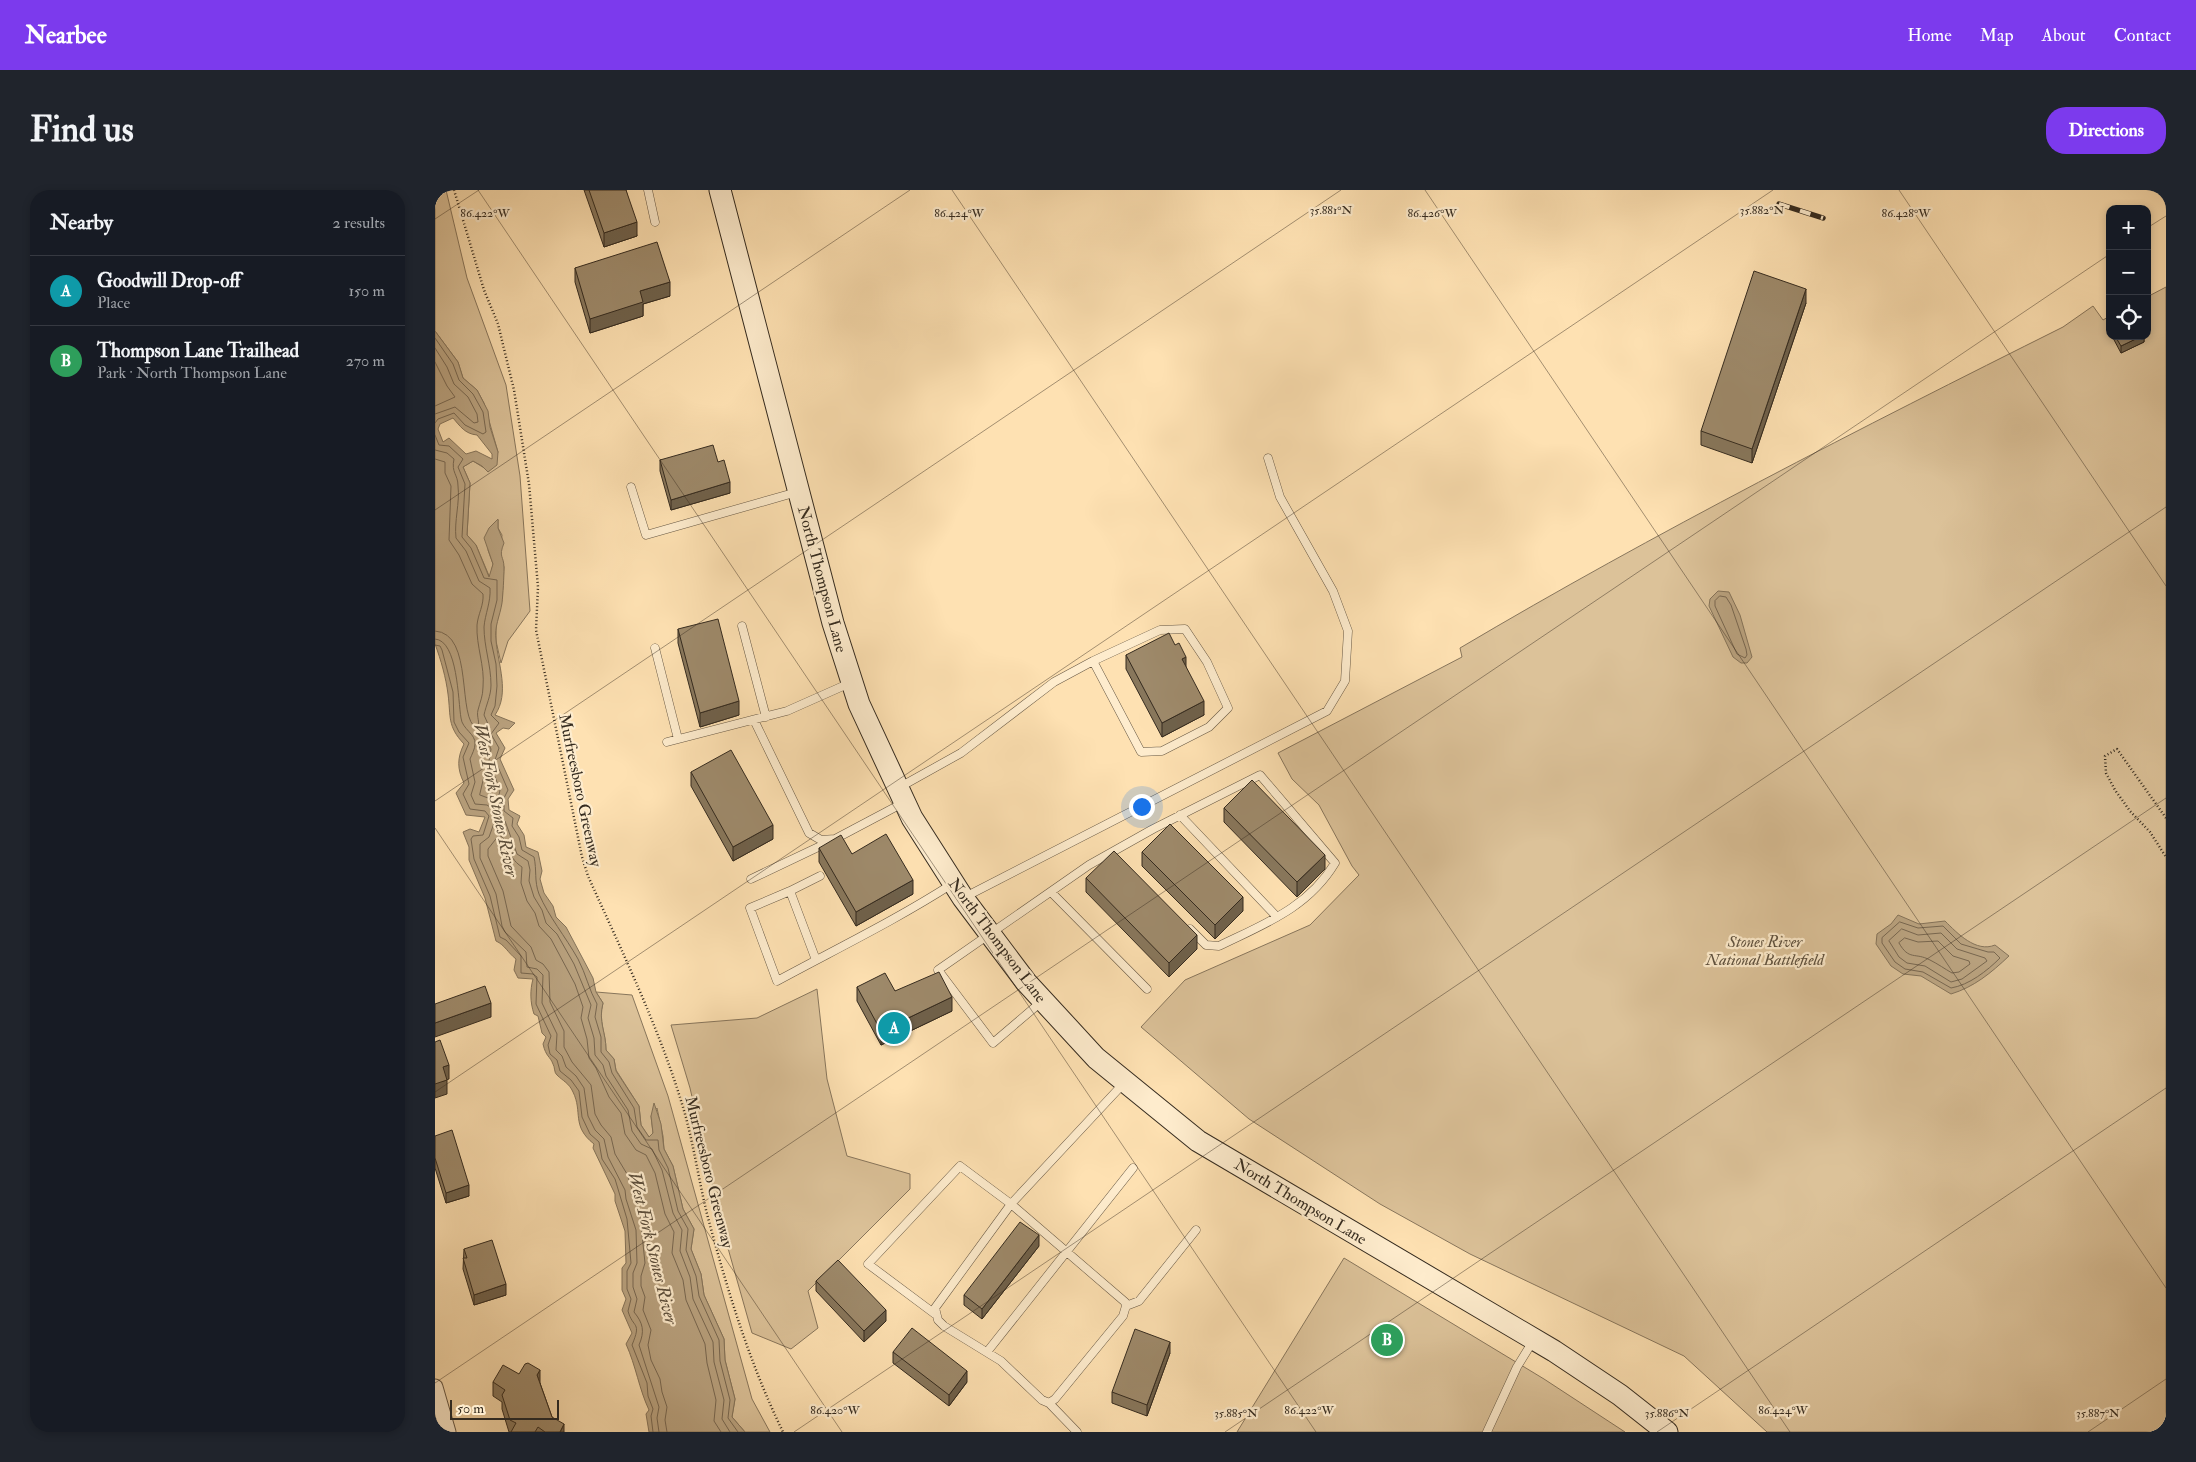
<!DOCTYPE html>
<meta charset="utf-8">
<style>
:root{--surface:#171b24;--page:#20242c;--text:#f1f3f6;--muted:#9ea1a6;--line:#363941;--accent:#7c3aed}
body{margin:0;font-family:"IM FELL Double Pica",serif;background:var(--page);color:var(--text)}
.controls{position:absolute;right:15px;top:15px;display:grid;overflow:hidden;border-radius:10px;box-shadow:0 2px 8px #0003}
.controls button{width:45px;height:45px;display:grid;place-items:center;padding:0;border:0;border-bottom:1px solid var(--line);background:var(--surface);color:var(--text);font:25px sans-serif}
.scale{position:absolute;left:15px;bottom:12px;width:109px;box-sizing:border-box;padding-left:5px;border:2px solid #352b1f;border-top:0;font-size:14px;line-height:18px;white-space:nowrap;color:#352b1f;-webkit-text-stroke:4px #feeccd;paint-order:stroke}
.you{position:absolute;left:706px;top:616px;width:18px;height:18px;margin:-12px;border:4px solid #fff;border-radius:50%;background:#1a73e8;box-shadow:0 0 0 8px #1a73e833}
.badge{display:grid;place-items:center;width:32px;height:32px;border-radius:50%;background:var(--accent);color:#fff;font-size:16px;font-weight:700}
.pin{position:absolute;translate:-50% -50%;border:2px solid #fff;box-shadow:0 1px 5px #0006}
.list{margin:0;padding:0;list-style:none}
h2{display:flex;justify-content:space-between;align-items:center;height:65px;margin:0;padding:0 20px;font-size:21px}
h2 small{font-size:16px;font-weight:400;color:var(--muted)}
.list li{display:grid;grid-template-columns:32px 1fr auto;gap:15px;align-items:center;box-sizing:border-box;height:70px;padding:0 20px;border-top:1px solid var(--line)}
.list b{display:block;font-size:19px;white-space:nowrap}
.list p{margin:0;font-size:16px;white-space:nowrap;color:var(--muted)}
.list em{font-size:16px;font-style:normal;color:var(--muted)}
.icon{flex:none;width:28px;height:28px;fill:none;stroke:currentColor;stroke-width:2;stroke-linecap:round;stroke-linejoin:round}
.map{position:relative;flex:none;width:1731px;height:1242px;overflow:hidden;border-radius:20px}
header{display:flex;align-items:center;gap:30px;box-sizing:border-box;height:70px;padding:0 25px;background:var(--accent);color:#fff}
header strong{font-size:24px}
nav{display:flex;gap:28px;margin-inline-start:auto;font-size:18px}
.intro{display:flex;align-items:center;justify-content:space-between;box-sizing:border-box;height:120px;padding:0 30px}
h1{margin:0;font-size:35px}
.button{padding:12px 22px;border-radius:20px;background:var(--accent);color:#fff;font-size:18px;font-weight:700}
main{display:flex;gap:30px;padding:0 30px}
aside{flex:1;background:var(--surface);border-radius:20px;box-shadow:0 2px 8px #0003}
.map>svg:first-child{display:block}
</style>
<header>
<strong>Nearbee</strong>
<nav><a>Home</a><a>Map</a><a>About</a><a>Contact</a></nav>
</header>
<div class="intro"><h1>Find us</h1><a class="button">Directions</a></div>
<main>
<aside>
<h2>Nearby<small>2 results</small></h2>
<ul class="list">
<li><span class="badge" style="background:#0f9aa8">A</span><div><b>Goodwill Drop-off</b><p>Place</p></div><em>150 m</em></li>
<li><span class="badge" style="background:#2e9e5b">B</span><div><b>Thompson Lane Trailhead</b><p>Park · North Thompson Lane</p></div><em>270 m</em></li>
</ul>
</aside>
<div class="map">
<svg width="1731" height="1242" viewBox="0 0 1731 1242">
<rect width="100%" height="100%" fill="#fee1b2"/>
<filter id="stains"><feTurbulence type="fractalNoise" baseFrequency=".004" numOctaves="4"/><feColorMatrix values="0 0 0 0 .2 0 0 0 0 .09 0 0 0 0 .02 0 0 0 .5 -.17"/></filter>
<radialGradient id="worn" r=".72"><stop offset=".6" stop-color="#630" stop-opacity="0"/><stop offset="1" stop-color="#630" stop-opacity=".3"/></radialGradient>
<!-- green -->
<path fill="#dcc299" stroke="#88765c" d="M0,0H11L32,88L71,195L85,286L95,421L73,451L66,473L61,451V435L67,410L69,377L65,364L67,345L63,338V330L53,360L58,374L55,388L41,355L32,345L35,293L28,277L38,271L54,281L63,262L49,213L42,200L28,188L23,172L0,141Z
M1731,97V1242H1332L1249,1166L1035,1064L945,1014L814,929L706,837L750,790L875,735L924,685L917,676L884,615L857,589L843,563L1027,467L1025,458C1221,342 1424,239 1628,137L1658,116L1668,130L1675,126V146H1712V107Z
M382,799L392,889L412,966L475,984V999L373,1101L383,1138L356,1159L317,1143L287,1037L255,898L236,835L322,828Z
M161,802L197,805L233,906L317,1209L335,1242H310L297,1227L300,1209L290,1170L289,1149L269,1105L266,1084L256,1059L259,1039L248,1019L238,976L229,959L228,946L222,918L216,926L218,943L214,947L206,935L204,916L181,880L179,869L171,860C171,842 163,832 168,813Z
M909,1068L1109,1189L1190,1242H802Z"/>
<!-- water -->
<path fill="#baa380" stroke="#857359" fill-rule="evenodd" d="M0,141L23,172L28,188L42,200L53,221L55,237L63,262L62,275L53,282L47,276L38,271L28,277L35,293L32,345L41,355L54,387L58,374L49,348L54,338L63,329V338L69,353C63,368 69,365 69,378C69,387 68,404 67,413C65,426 59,437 61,450C63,475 75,503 60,525L80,533L74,539L68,538L61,543L70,558L65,569L79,600L73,609L74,620L85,626L82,634L89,645L91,657L103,662L107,681L105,689L109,703L118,716L121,727L131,737L148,769L158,788L161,802L168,813C163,832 171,842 171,860L179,869L181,881L204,916L206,935L214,947L218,943L216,926L219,913L226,934L229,959L238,976L248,1019L259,1039L256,1059L266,1084L269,1105L289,1149L290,1170L300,1209L297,1227L310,1242H214L211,1224L214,1220C204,1199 201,1176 191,1154L197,1143L187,1120L191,1109L187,1100V1078L191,1073L190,1041L180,1011V1004L158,958L159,954C136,936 148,922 138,902C134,893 128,891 122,885C119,883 120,877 118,874C115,866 111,867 108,854L111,847L107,843L103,826L99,824C95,812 95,800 98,789L83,788L79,780L81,769C73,763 70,755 61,751L50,708L34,670V657L28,642L35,639L44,642L50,627L31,625L21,603L29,593C22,579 22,568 29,554C12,536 16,527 13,504C11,488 6,470 0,454ZM18,228C25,236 30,244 42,245L57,264V269L41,261L31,264L14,248L8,252L3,239L5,234Z
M1283,401L1294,402L1305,425L1317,467L1312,473H1306L1298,467L1274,416L1275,409Z
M1463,725L1484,734L1510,731C1522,743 1541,763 1560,755L1574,766C1556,783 1539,797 1516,804L1486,786L1468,784L1456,776L1441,754L1442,744L1456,734Z"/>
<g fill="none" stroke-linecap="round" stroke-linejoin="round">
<!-- shore -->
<path stroke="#786750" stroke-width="1" d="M0,148L18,174L24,190L38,204L48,222L51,242L48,244L30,235L19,223L3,229L0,233
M0,158L12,177L19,194L33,207L42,224L43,232L39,233L20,217L0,224
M0,172L12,196L20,207L0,216
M0,245L4,255L14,256L28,269L23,277L30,294L27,347L36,358L49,388L62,390V410L56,434V451L61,474L62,496L60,516L56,525L64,533L56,544L64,558L60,570L73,600L69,608V621L78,628L77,636L84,647L87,660L99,667C102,680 99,691 104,704C114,727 130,746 143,769C151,784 154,800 162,814L160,827L166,847V862L174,872L177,883L199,918L202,937L211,950H223L224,960L233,978L243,1021L253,1039L251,1060L261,1086L264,1106L284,1150L285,1171L295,1210L293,1228L303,1242
M0,260L12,263L19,269C16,283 23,284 23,296C25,313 19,331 21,348L31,361L44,391L55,398C56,412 50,424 49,437C49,457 56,475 56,495C56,506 51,515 49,525L53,534L50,546L56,559L54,571L65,600L61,621L52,615L40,614L36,605L40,592L35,569C37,564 40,559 40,554C41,544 27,539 26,528C23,511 23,450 0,449
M0,269L10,272V283L16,296L14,350L24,365L37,394L48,404C49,415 43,424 42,435C41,456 50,476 48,497C48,506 45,512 43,520C41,527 46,533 42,538C21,530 40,443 0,441
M1285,406L1291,407L1296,415L1311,459L1312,465L1310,468L1302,464L1280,416V411Z
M0,455L5,456L7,460L18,502L19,532L24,542L34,553L28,567L34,594L28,604L35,619L50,621L54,626L48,645L38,646L36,649L39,669L55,706L65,747L71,750L86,766V783L98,784L102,787L101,814L116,846L113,855L115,864L122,870L125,881L136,890L144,901L147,927L155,944L164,952L167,969L180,989L192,1029L196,1073L192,1081V1099L196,1109L193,1121C198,1139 207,1131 197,1155L212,1193L213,1206L218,1219L216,1226L218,1242
M49,588L52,589L57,600L53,608L45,605Z
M1465,732L1483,738L1508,736L1526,754L1553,762H1559L1565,768C1552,781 1534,795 1516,798L1488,782L1470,779L1460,772L1447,753V748Z
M1467,739L1483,745L1506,743L1522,759L1550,768L1552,771L1527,789L1516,792L1490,776L1472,773L1464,767L1454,751Z
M1470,748L1483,752L1503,751L1518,766L1534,771L1535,774L1524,782L1517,783C1510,779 1503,774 1495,770C1480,762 1474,771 1464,753Z
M224,1242L222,1228L224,1217L204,1155C210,1141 208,1133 199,1122L202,1109L198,1097V1083L202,1073L201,1040L191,1009L190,1000L173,967L169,949L160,940L153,926L149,898L141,886L131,877L127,866L121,860L122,844L107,813L108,785L102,779L92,777L91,762L70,742L67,736L61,704L45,668V654L54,647L62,625L70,631L82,664L93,671L95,680L94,691L99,707L107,720L111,733L122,744L139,774L156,815L153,828L159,848L160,865L168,875L171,886L193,920L197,941L206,954L217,959L227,980L238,1023L247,1040L245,1061L255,1087L258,1109L278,1152L279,1172L289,1210L287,1229L295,1242
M232,1242L230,1230L232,1217L227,1202L225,1189L216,1170L213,1155L216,1140L208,1120L210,1107L206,1096V1086L210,1073L205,1025L192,984L180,964L176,947L166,935L160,924L156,895L137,872L129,857V841L115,812L114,782L108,774L101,770L96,757L76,736L68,701L53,666V659L64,645C76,651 70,666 87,677L86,693L92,711L100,723L104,736L116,749L140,794L148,817L146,828L152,849L154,868L161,878L174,907L186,923L190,944L201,960L211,965L220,983L230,1024L239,1042L237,1063L248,1090L251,1110L270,1154L272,1173L281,1210L279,1231L286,1242"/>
<defs>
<path id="service" d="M213,0L220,32
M196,297L211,345L362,302
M307,436L331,527
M220,458L243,549
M319,530L374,643L386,650L400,649L468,613
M232,552L352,521L415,493
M465,597L526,563L619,492L658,471L725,440L750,439L772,472L793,518L774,537L727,561L706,562L658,471
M745,625L842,727
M316,689L396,651
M355,701L385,686
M616,702L712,799
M530,707L892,521L910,491L913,441L898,401L845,307L833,268
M381,770L355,701L315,718L342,791C401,759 461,730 517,694
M606,812L558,853L503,780L654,675L718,639L825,585L900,673C873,718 829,734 784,756L771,755L755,739
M691,1116L704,1111L761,1040
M500,1124L433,1074L525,976L576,1014L690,1112L691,1116L688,1126L620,1209L614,1213L607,1210L566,1171L509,1136L503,1130L500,1118L576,1014L689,893
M552,1162L698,978
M614,1213L642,1242
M1052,1242L1082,1177L1098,1151"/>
<path id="minor" d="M0,1197L13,1242"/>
<path id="secondary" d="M285,0L398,433L424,514L477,628L528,708L591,792L661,868L763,951L1119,1161L1185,1205L1232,1242"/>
</defs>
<!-- service casing -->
<use href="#service" stroke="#675844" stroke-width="9"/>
<!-- minor casing -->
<use href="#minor" stroke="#675844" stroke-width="17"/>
<!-- secondary casing -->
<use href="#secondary" stroke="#352b1f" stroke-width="23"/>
<!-- path -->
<path stroke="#352b1f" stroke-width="2.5" stroke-dasharray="1 2.5" stroke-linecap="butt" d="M19,0L49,100L63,134L79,200L94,294L103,397L101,440L147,667L153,686C188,764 226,841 250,924C259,957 264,991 272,1024C292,1099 314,1172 348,1242
M1731,628L1682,559L1670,566L1671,583L1680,600L1695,621L1715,642L1731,667"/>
<!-- service -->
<use href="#service" stroke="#feeccd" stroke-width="8"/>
<!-- minor -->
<use href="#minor" stroke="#feeccd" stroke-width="15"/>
<!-- secondary -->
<use href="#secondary" stroke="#feeccd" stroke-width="21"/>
<defs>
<path id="rail" d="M1344,14L1388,28"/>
</defs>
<!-- rail casing -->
<use href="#rail" stroke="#352b1f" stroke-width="5.5"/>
<!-- rail -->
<use href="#rail" stroke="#feeccd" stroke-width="4" stroke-dasharray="11" stroke-linecap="butt"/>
</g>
<!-- wall -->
<path fill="#88775c" stroke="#352b1f" d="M149,0H191L202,46L169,57Z
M140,78L235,106L208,114V126L155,143L140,92Z
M1371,113L1317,273L1266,255V241Z
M1677,146H1709V152L1686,163Z
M225,270L283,272L295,303L236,320L225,281Z
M243,439L304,525L265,537L243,453Z
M691,465L751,478L769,525L727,547L691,479Z
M256,582L338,649L298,671L256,596Z
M789,618L890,679L862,707L789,632Z
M384,658L417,664L478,704L421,736L384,672Z
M707,662L808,721L780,749L707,676Z
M651,688L762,759L734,787L651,702Z
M422,797L460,801L517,821L446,855L422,811Z
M0,946L34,1006L11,1013L0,978Z
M604,1056L547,1129L529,1115V1105Z
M29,1059L71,1105L39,1115L28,1079Z
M381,1091L451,1131L429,1152L381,1101Z
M458,1162L532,1192L514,1216L458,1173Z
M735,1163L712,1226L677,1213V1202Z
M58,1192L105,1193L117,1227L129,1242H74L67,1219V1212L58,1206Z"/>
<!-- shaded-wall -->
<path fill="#6f614b" stroke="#352b1f" d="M202,32V46L169,57V43Z
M235,92V106L208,114V126L155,143V129L205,101Z
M1371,99V113L1317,273V259Z
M1707,146H1709V152L1686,163V156Z
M295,292V303L236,320V310Z
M751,467V481L747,469Z
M304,511V525L265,537V523Z
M769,511V525L727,547V533Z
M338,635V649L298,671V657Z
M890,665V679L862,707V692Z
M478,690V704L421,736V722Z
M808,707V721L780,749V735Z
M762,745V759L734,787V773Z
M517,807V821L446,855V841Z
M56,813V827L0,847V833Z
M14,875V889L8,891L12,890V904L0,908V894L8,877Z
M34,995V1006L11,1013V1003Z
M604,1045V1056L547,1129V1119Z
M71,1094V1105L39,1115V1105Z
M451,1120V1131L429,1152V1141Z
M735,1152V1163L712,1226V1215Z
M105,1180V1194L102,1185Z
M532,1181V1192L514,1216V1205Z
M129,1234V1242H125Z"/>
<!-- building -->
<path fill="#9e8a6b" stroke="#352b1f" d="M154,0H191L202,32L169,43Z
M222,52L235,92L205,101L208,112L155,129L140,78Z
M1319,81L1371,99L1317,259L1266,241Z
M1680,146H1707L1686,156Z
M278,255L283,272L289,270L295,292L236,310L225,270Z
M283,429L304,511L265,523L243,439Z
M734,443L740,455L744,453L751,467L747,469L769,511L727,533L691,465Z
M296,560L338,635L298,657L256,582Z
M817,590L890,665L862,692L789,618Z
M735,634L808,707L780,735L707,662Z
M451,644L478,690L421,722L384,658L406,645L417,664Z
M679,661L762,745L734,773L651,688Z
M504,782L517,807L446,841L422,797L450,783L460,801Z
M50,796L56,813L0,833V814Z
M5,850L14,875L8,877L12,890L0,894V852Z
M17,940L34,995L11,1003L0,968V946Z
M585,1032L604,1045L547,1119L529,1105Z
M57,1050L71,1094L39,1105L28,1068H32L29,1059Z
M403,1070L451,1120L429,1141L381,1091Z
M477,1138L532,1181L514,1205L458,1162Z
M700,1139L735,1152L712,1215L677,1202Z
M93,1173L105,1180L102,1185L117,1227L129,1234L125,1242H110L103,1237L100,1242H76L81,1233L75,1230L67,1205L70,1200L58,1192L68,1175L84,1184L90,1174Z"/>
<!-- ticks -->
<path fill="none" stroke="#352b1f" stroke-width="1" stroke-opacity="0.45" d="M43,0L881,1242M517,0L1355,1242M990,0L1731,1098M1464,0L1731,396M0,29L44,0M1712,38L1731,26M0,320L475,0M0,611L906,0M0,638L407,1242M0,902L1338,0M0,1193L1675,64M359,1242L1731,317M790,1242L1731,608M1222,1242L1731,898M1653,1242L1731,1189"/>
<g text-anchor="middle" stroke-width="4.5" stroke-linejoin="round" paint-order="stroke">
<!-- street labels -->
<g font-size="16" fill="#352b1f" stroke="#feeccd">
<text transform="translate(388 389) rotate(75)" y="6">North Thompson Lane</text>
<text transform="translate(146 600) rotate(78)" y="6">Murfreesboro Greenway</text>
<text transform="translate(563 750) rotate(53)" y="6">North Thompson Lane</text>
<text transform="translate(275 982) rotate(76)" y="6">Murfreesboro Greenway</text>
<text transform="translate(866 1011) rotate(31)" y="6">North Thompson Lane</text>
</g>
<!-- park labels -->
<g font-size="16" font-style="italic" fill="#5f513e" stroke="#feeccd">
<text x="1330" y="757">Stones River<tspan x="1330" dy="18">National Battlefield</tspan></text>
</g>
<!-- water labels -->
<g font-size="18" font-style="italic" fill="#5d4f3c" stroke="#feeccd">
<text transform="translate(61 610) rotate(78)" y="6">West Fork Stones River</text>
<text transform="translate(218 1058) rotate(76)" y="6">West Fork Stones River</text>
</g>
</g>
<g font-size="12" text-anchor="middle" fill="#352b1f" stroke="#feeccd" stroke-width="4.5" stroke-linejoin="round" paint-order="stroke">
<text x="896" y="24">35.881°N</text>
<text x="1327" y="24">35.882°N</text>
<text x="50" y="27">86.422°W</text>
<text x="524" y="27">86.424°W</text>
<text x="997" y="27">86.426°W</text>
<text x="1471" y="27">86.428°W</text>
<text x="400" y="1224">86.420°W</text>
<text x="874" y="1224">86.422°W</text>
<text x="1348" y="1224">86.424°W</text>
<text x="801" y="1227">35.885°N</text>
<text x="1232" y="1227">35.886°N</text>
<text x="1663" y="1227">35.887°N</text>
</g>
<rect width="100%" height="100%" filter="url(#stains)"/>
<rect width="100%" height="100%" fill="url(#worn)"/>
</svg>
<div class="controls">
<button>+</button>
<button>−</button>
<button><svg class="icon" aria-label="locate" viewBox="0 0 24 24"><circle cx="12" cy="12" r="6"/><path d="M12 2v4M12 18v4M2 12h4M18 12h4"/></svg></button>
</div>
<div class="scale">50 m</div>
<div class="you"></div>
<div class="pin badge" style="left:459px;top:838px;background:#0f9aa8">A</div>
<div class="pin badge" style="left:952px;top:1150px;background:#2e9e5b">B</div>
</div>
</main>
